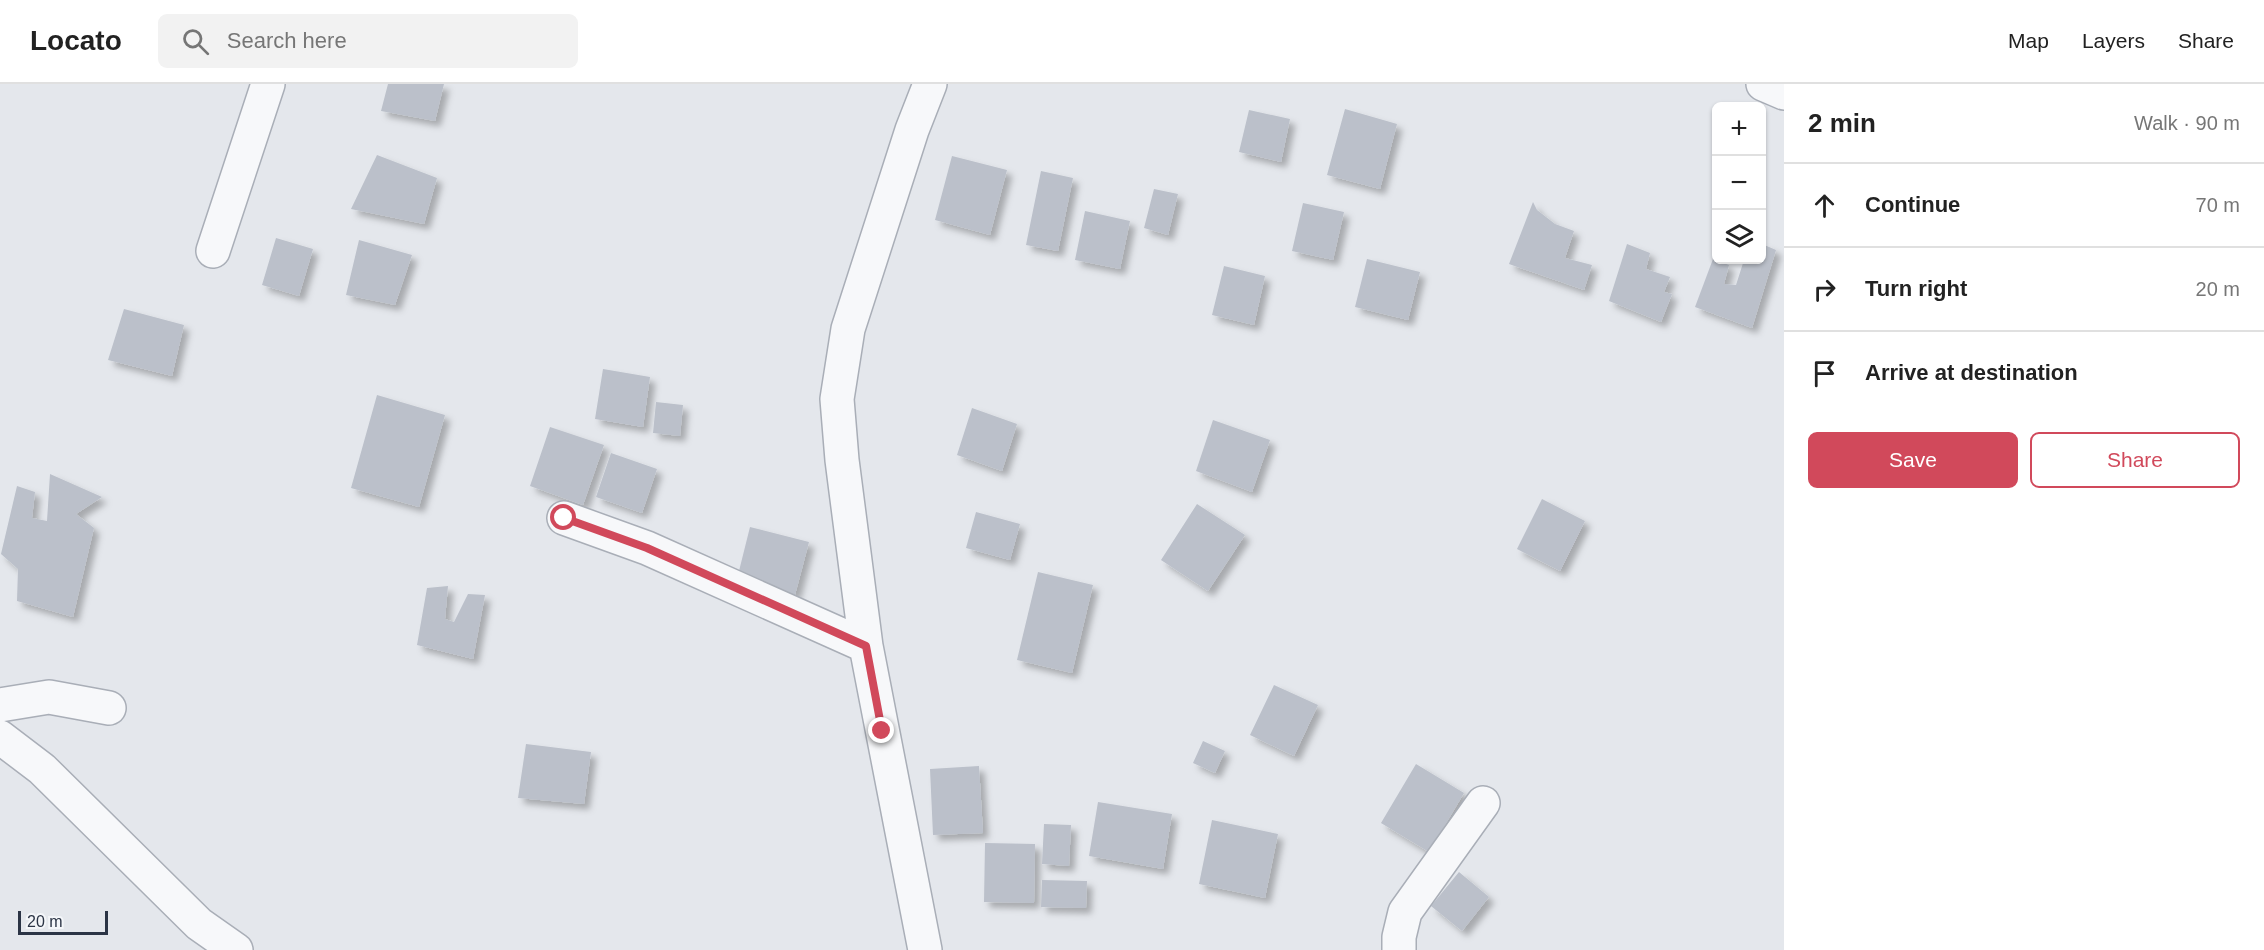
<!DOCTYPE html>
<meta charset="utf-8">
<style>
:root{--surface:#fff;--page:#f2f2f2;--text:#222;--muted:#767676;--line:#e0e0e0;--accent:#d1495b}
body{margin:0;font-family:Arial,sans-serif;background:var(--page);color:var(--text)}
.controls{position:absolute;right:18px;top:18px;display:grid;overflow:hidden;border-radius:9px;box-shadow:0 2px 4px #0004}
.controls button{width:54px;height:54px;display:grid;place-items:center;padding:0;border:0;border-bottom:2px solid var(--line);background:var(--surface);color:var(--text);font:30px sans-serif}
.scale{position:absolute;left:18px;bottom:15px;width:90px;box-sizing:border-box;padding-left:6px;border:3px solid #2b3445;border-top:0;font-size:16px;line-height:21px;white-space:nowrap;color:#2b3445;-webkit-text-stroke:4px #f4f6f9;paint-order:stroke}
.stop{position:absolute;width:18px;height:18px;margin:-14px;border:4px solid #d1495b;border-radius:50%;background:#fff}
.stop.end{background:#d1495b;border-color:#fff;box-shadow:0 2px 6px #0008}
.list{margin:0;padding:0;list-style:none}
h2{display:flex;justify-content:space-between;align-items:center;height:78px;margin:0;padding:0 24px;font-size:26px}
h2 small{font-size:20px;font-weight:400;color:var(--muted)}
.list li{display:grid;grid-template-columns:39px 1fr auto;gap:18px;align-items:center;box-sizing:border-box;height:84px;padding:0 24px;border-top:2px solid var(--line)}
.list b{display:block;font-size:22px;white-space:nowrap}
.list em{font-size:20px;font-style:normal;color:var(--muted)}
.actions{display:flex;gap:12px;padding:18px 24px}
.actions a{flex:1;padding:14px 0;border:2px solid var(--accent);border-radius:9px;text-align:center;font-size:21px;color:var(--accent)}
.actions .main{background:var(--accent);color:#fff}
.icon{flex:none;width:33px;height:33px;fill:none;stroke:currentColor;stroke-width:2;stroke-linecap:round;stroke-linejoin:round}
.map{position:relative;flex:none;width:1784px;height:866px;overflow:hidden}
header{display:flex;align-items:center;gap:36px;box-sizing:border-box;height:84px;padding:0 30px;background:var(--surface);border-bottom:2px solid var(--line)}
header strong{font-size:28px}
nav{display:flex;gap:33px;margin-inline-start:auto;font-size:21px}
.search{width:420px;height:54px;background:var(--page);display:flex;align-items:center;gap:15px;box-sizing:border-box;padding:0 21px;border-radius:9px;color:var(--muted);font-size:22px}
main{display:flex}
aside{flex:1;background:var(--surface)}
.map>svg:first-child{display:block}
</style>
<header>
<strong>Locato</strong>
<div class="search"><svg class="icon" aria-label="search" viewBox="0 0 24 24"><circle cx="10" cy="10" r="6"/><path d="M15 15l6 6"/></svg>Search here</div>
<nav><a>Map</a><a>Layers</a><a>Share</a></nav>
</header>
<main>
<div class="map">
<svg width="1784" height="866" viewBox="0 0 1784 866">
<defs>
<filter id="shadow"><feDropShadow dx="5.5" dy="5.5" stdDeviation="3" flood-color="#0004"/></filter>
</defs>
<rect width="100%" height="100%" fill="#e4e7ec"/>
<!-- building -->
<path fill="#bbc0ca" filter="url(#shadow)" d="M388,0H444L435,37L381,27Z
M1345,25L1397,40L1380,105L1327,91Z
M1249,26L1290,35L1281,78L1239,68Z
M377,71L437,94L424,140L351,125Z
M952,72L1007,86L990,151L935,136Z
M1041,87L1073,94L1058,167L1026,161Z
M1154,105L1178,110L1168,151L1144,144Z
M1533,118L1537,126L1555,140L1574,147L1565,174L1592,181L1584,206L1509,180Z
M1303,119L1344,128L1333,176L1292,167Z
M1085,127L1130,137L1120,185L1075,176Z
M276,154L313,165L299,212L262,201Z
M359,156L412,171L395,221L346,211Z
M1627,160L1650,169L1646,185L1670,193L1664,208L1672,210L1661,238L1609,217Z
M1762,160L1776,166L1752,244L1695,223L1713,175L1729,181L1724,200L1736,201L1744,176H1762Z
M1367,175L1420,188L1408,236L1355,223Z
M1224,182L1265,192L1254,241L1212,231Z
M124,225L184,241L172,292L108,276Z
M603,285L650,293L643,343L595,335Z
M377,311L445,331L419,423L351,404Z
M656,318L683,321L680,352L653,349Z
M972,324L1017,340L1002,387L957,371Z
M1213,336L1270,356L1252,408L1196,387Z
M550,343L604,361L583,421L530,402Z
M611,369L657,385L642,429L596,413Z
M50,390L102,413L76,430L94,444L73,533L17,517L18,485L1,470L17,402L35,408L32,434L47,437Z
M1542,415L1585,437L1560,487L1517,465Z
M1197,420L1245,451L1208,507L1161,476Z
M976,428L1020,440L1010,476L966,464Z
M750,443L809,458L795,511L737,495Z
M1038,488L1093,501L1072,589L1017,576Z
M448,502L445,535L454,538L468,510L485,511L473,575L417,561L427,504Z
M1274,601L1318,621L1294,672L1250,651Z
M1203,657L1225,667L1215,689L1193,679Z
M526,660L591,668L584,720L518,714Z
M1416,680L1464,709L1429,768L1381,739Z
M979,682L983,749L933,751L930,685Z
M1098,718L1172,730L1163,785L1089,772Z
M1212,736L1278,750L1265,814L1199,800Z
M1044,740L1071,741L1069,782L1042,780Z
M985,759L1035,760L1034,819L984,818Z
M1459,788L1489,813L1462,847L1431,822Z
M1042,796L1087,797L1086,824L1041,823Z"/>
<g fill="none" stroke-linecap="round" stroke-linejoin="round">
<defs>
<path id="minor" d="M1763,0L1784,9
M213,167L268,0
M564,434L647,464L866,562
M0,621L49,613L109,624
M0,653L42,685L199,840L236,866
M925,866L866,562L842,376L837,315L848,245L912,46L930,0
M1399,866V853L1405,828L1483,719"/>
</defs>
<!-- minor casing -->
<use href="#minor" stroke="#a9aeb7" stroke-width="36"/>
<!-- minor -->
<use href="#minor" stroke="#f7f8fa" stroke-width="33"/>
</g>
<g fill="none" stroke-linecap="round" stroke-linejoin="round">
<!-- route -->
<path stroke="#d1495b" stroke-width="8" d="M564,434L647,464L866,562L882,647"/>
</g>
</svg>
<div class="controls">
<button>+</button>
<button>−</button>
<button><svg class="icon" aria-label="layers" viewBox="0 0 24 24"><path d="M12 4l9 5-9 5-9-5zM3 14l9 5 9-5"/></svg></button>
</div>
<div class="scale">20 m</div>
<div class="stop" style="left:564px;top:434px"></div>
<div class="stop end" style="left:882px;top:647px"></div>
</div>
<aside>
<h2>2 min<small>Walk · 90 m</small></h2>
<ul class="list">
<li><svg class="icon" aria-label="ahead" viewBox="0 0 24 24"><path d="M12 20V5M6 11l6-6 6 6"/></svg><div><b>Continue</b></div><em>70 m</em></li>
<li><svg class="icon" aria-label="right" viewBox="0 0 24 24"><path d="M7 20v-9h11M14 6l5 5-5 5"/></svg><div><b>Turn right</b></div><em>20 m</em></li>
<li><svg class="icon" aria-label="arrive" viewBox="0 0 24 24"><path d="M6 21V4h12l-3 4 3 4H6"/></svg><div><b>Arrive at destination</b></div></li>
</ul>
<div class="actions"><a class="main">Save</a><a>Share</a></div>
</aside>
</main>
